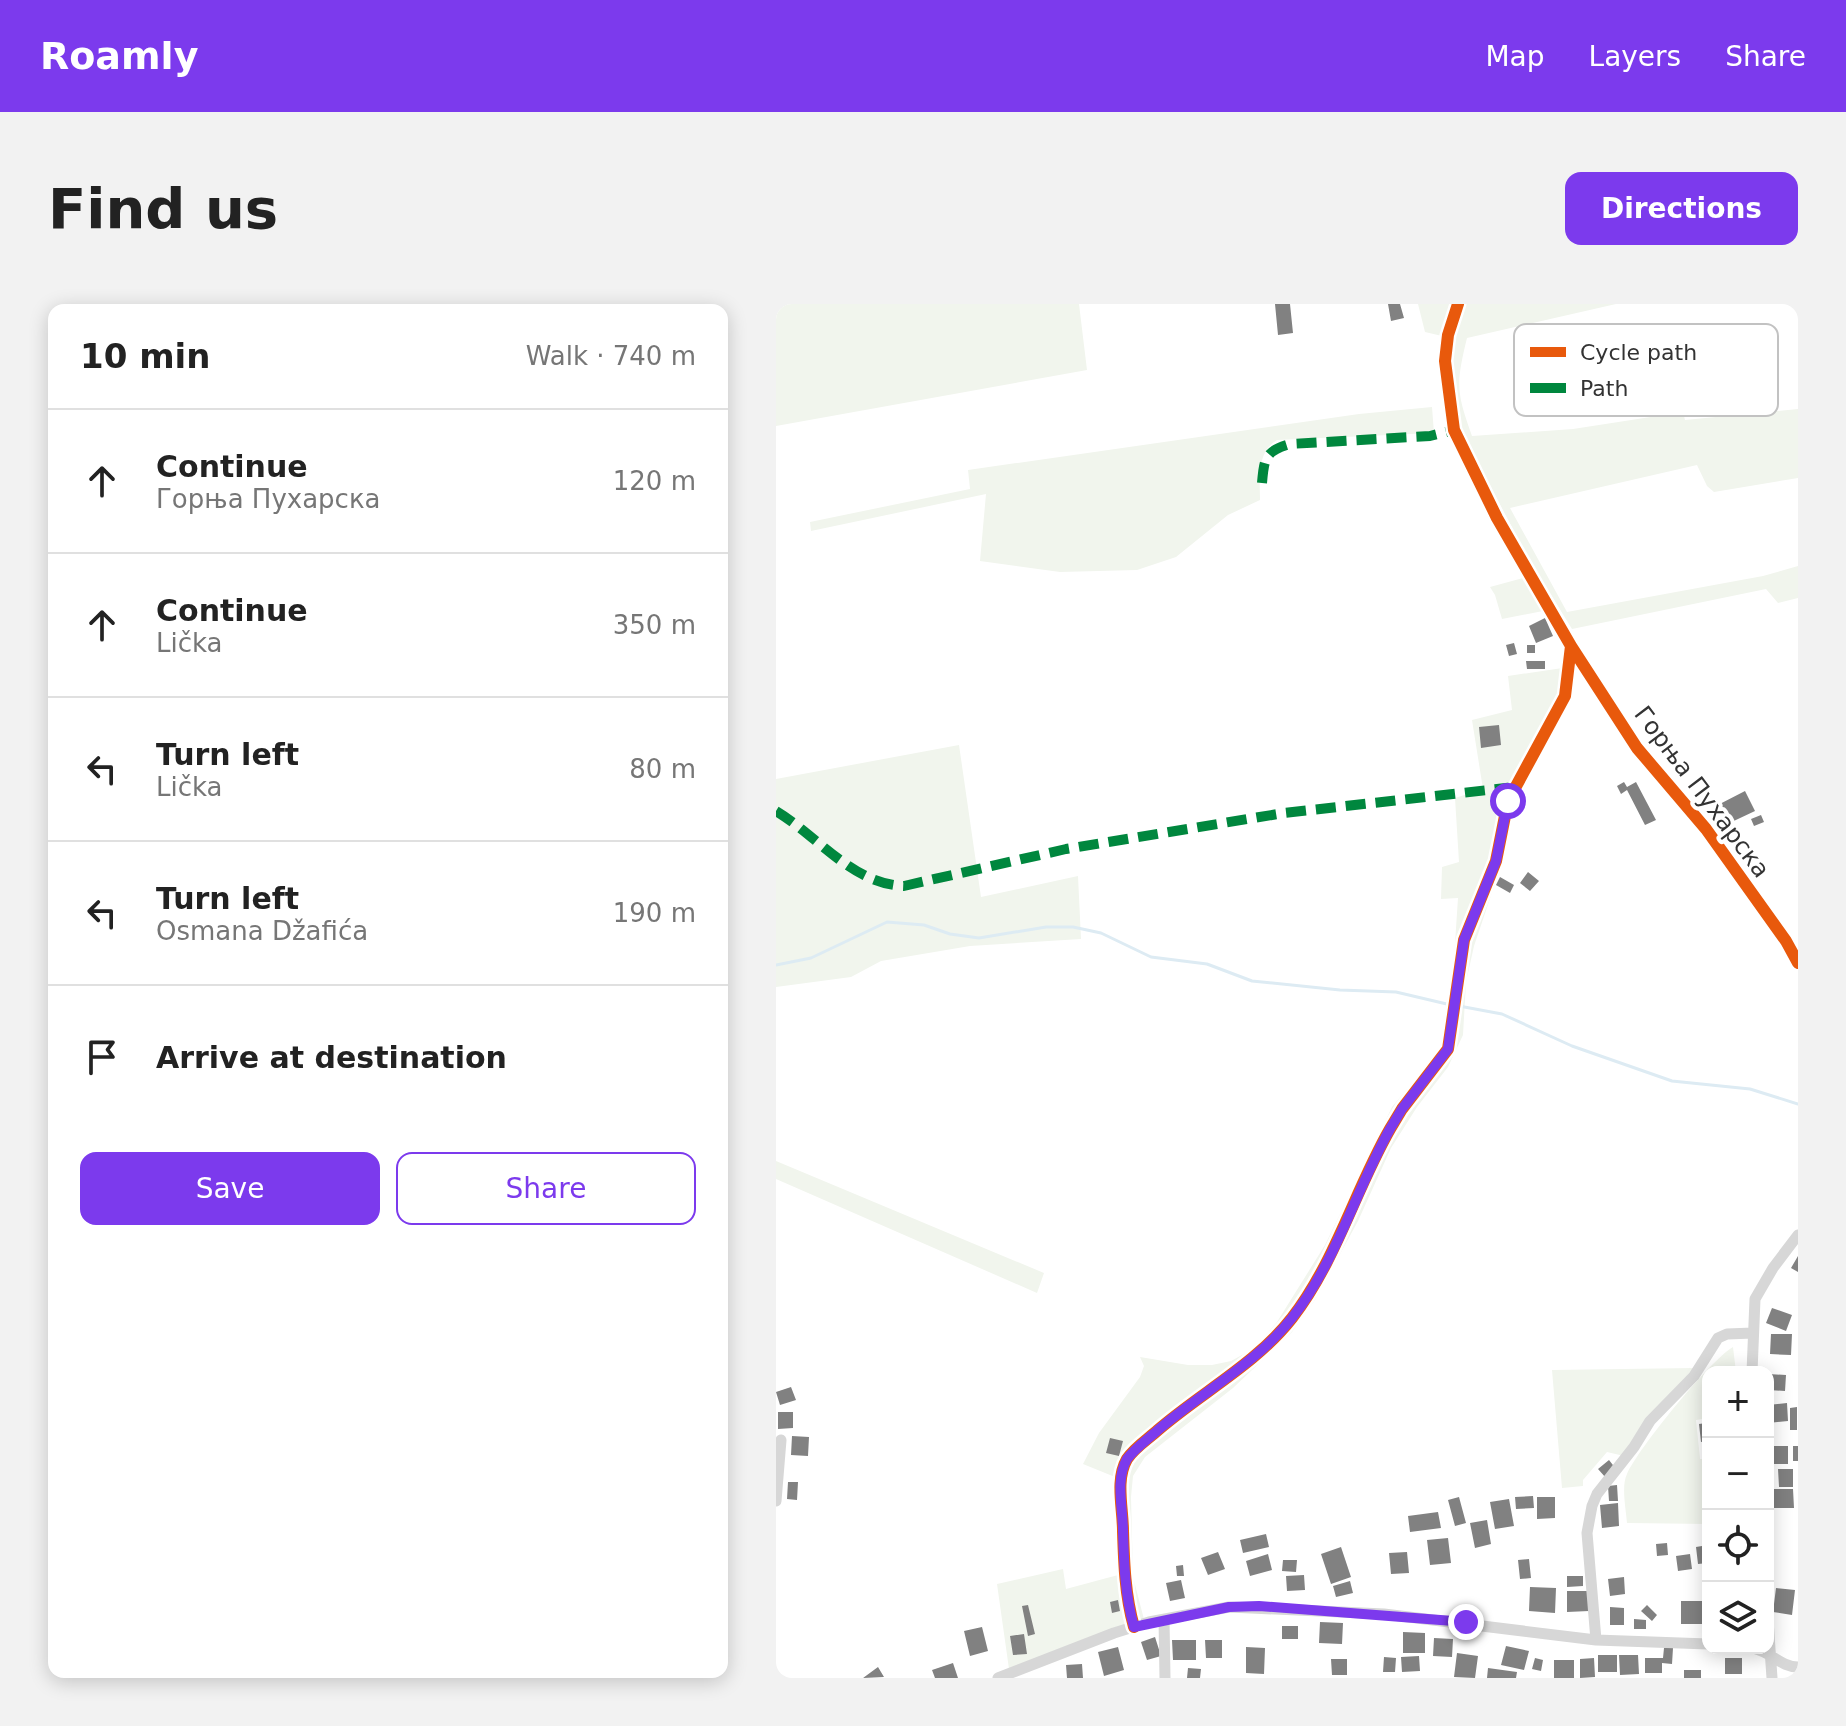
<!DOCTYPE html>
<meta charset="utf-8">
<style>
:root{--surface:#fff;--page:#f2f2f2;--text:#222;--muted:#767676;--line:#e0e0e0;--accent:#7c3aed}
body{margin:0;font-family:"DejaVu Sans",sans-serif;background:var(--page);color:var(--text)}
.controls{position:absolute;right:24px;bottom:24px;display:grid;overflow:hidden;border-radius:16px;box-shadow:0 4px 20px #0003}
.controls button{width:72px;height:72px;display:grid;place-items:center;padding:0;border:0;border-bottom:2px solid var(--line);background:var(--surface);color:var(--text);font:40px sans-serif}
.stop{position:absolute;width:24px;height:24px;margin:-18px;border:6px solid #7c3aed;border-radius:50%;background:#fff}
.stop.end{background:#7c3aed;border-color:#fff;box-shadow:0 2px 8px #0008}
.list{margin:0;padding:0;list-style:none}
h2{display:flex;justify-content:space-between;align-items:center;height:104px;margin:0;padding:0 32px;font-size:34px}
h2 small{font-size:26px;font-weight:400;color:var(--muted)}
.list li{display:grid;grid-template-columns:52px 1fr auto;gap:24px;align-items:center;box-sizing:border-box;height:144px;padding:0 32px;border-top:2px solid var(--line)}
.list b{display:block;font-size:30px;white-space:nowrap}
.list p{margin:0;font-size:26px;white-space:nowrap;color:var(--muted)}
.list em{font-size:26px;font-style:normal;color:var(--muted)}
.actions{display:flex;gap:16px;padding:24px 32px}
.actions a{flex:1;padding:18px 0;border:2px solid var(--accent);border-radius:16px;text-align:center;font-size:28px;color:var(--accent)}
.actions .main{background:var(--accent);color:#fff}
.icon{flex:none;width:44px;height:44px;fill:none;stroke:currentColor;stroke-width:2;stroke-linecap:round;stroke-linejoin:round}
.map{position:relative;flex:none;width:1022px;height:1374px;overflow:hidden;border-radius:16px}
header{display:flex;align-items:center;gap:48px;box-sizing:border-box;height:112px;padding:0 40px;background:var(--accent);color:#fff}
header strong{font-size:38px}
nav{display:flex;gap:44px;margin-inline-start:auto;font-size:28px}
.intro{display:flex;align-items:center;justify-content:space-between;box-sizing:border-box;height:192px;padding:0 48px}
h1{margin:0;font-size:56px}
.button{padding:20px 36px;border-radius:16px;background:var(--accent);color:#fff;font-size:28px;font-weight:700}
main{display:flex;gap:48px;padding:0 48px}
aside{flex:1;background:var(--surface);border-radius:16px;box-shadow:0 4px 20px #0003}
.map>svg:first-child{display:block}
</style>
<header>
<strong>Roamly</strong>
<nav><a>Map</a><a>Layers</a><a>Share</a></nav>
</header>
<div class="intro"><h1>Find us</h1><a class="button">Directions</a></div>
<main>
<aside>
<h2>10 min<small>Walk · 740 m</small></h2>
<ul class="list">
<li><svg class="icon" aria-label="ahead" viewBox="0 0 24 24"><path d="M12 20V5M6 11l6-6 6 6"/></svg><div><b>Continue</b><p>Горња Пухарска</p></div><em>120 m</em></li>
<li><svg class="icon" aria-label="ahead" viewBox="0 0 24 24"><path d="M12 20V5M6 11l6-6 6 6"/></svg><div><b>Continue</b><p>Lička</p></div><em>350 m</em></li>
<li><svg class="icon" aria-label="left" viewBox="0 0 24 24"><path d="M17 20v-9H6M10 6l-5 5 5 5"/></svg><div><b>Turn left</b><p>Lička</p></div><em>80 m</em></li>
<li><svg class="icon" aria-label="left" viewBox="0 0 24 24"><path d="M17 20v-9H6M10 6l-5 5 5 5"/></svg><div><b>Turn left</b><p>Osmana Džafića</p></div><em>190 m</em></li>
<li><svg class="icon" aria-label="arrive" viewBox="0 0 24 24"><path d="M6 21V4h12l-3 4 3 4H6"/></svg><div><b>Arrive at destination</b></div></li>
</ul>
<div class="actions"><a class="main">Save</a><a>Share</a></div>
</aside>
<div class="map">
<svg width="1022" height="1374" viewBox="0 0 1022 1374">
<rect width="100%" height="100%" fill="#fff"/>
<!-- green -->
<path fill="#f1f5ed" d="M0,0H303L311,66L0,122Z
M642,0H675L666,32L649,28Z
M687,0H840L691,34C680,79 680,88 696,132L797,125L907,108L909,116L1022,105V174L938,188L931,182L921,161L734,204L791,308L987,272L1022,262V294L1002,299L990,285L796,325L751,252L686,128L675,64L678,35Z
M656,103L658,129L501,136C480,148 484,176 484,196L452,211L400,253L361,266L284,268L204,257L210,190L35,227L34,218L194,185L192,166L583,110Z
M747,274L767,307L726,315L719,291L714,283Z
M800,362L793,396L735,502L728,553L698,642L690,678L687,731L672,763L641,803L615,844L582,917L539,996L516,1028L457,1084L369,1153L357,1172L355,1193L357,1273L370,1323L233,1365L221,1280L287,1265L290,1285L342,1271L339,1173L307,1160L323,1129L364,1073L368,1062L364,1053L412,1061H436L455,1057L477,1045L501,1018L549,941L616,803L659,751L669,735L675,699L682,594L665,595L666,563L683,558L679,494L707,485L696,416L736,406L732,372Z
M183,441L205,593L302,572L305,635L194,642L105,657L75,673L0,683V475Z
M0,857L268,969L261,989L0,875Z
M957,1043L960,1068H932V1114L920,1116L924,1155H932V1220L851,1219C850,1205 845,1182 851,1170C862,1145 934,1056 957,1043Z
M918,1064L848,1152L831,1148L807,1176V1182L786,1184L776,1066Z"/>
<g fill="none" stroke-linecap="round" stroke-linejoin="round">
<!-- stream -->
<path stroke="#ddebf3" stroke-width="3" d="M0,661L35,654L111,618L148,621L174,630L203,634L270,623H297L325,629L375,653L431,660L476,677L564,686L620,688L675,701
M683,702L726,710L796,742L896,777L974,785L1022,800"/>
</g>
<!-- building -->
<path fill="#818181" d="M499,0H514L517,29L502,31Z
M612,0H624L628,14L615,17Z
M769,314L777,332L760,339L753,322Z
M738,339L741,350L733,352L730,341Z
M751,341H759V349H751Z
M750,357H769V365H751Z
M723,421L725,441L705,444L703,423Z
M848,478L851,483L860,478L880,516L869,521L851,486L845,490L841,482Z
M969,487L979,507L945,523L936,504Z
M985,511L988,518L978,522L975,515Z
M752,568L763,577L754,587L744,579Z
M724,573L738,581L734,589L720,581Z
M1022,952V968L1015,964Z
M996,1004L1016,1011L1010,1027L990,1019Z
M995,1030H1016L1015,1051L994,1050Z
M992,1070L1010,1071L1009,1087L992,1086Z
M15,1083L20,1096L4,1101L0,1088Z
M1011,1099L1012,1117L992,1119V1101Z
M1021,1103V1126H1014V1104Z
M2,1108H17V1124L2,1125Z
M930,1119L932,1137L925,1138L923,1120Z
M16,1132L33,1133L32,1152L15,1151Z
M334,1134L347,1137L343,1152L330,1149Z
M995,1142H1012V1160H995Z
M1017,1142H1022V1157H1017Z
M833,1156L840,1165L830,1174L822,1165Z
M1002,1165H1017V1183H1003Z
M12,1178H22L21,1196L11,1195Z
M841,1181L842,1197H833L832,1182Z
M996,1185H1017L1018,1204H996Z
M757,1192L758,1204L740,1205L739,1193Z
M683,1193L690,1219L679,1222L672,1196Z
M761,1193H779V1214L761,1215Z
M733,1195L738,1222L719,1225L714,1198Z
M842,1199L843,1222L826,1224L824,1201Z
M662,1208L665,1224L634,1228L632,1212Z
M711,1216L715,1240L699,1244L694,1219Z
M490,1230L493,1243L467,1249L464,1236Z
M672,1234L675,1259L654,1261L651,1236Z
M891,1239L892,1251L881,1252L880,1240Z
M932,1241V1259L922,1260L920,1243Z
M565,1243L575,1273L555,1280L545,1250Z
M442,1248L449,1265L432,1271L425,1254Z
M631,1248L633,1269L615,1270L613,1249Z
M492,1250L496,1266L474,1272L470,1257Z
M914,1250L916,1265L902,1267L900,1252Z
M753,1255L755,1274L744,1275L742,1256Z
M507,1256H521L520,1268L506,1267Z
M407,1261L408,1272H401L400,1262Z
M528,1271L529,1286L511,1287L510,1272Z
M791,1272H807V1282L791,1283Z
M848,1273L849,1290L834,1292L832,1275Z
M405,1276L409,1294L394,1297L390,1279Z
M574,1277L577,1289L560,1293L557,1282Z
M754,1283L780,1284L779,1309L753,1307Z
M1000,1284L1019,1286L1016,1311L997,1308Z
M791,1287H812L813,1307L791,1308Z
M342,1296L344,1307L336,1309L334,1298Z
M905,1297H926L927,1320H905Z
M252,1301L259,1330L252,1332L246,1302Z
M871,1301L881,1311L876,1317L865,1307Z
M834,1303L848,1304V1321H834Z
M858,1315L870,1316V1325H858Z
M544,1318L567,1319L566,1340L543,1339Z
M506,1322H522V1335H506Z
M206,1323L212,1347L194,1352L188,1327Z
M627,1328L649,1329V1349H627Z
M248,1330L251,1350L237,1351L234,1332Z
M379,1333L385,1352L371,1356L365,1338Z
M658,1334L677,1335L676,1353L657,1352Z
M396,1336H420V1356H397Z
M429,1336H446V1354H430Z
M730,1342L753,1347L748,1366L725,1361Z
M342,1343L348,1366L328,1372L322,1348Z
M470,1343L489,1344L488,1370L470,1369Z
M888,1344H897L896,1360L886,1359V1369H869V1354H887Z
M681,1349L702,1352L699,1374L678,1373Z
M822,1351H841V1368H822Z
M843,1351H862L863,1370L844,1371Z
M643,1352L644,1367L626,1368L625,1353Z
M608,1353L620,1354L619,1368H607Z
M759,1354L767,1356L765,1367L756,1365Z
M818,1354L819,1373L804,1374V1355Z
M949,1354H966V1370H949Z
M555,1355H571V1371H556Z
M778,1356H798V1374H778Z
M177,1359L182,1374H159L156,1366Z
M306,1360L307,1374H291L290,1361Z
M102,1363L108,1373L87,1374Z
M412,1364L425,1365L424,1374H411Z
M712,1364L741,1368L740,1374H711Z
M908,1366H925V1374H908Z"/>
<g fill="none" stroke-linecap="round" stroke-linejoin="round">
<!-- street -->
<path stroke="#d7d7d7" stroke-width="11" d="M682,0L672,31L669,57L678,126L721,214L795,342L861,444L930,525L1010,637L1022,659
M976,1068L979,995L997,964L1022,931
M0,1197L5,1136
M388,1315L389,1374
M992,1316L996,1374
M358,1323C349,1291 348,1259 347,1227C347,1204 339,1176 351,1155C358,1144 372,1135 382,1126C426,1088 480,1060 516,1014C560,957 579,886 614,825L626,805L672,745L688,636L720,557L732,497L789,392L795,342
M820,1336L811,1229L816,1202L821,1190L858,1143L874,1117L918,1072L942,1034L951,1030L977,1029
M977,1344C997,1349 1005,1363 1022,1363
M222,1374L338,1329L373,1318L453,1303L608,1310L820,1336L932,1340"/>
<!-- quiet -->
<path stroke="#00873e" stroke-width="10" stroke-dasharray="20 10" stroke-linecap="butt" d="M486,179C488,155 489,147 514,140L654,132L678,126
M0,507C43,533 76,580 128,582L290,545L508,509L739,483"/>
<defs>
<path id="cycleway" d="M682,0L672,31L669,57L678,126L721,214L795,342L861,444L930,525L1010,637L1022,659
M358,1323C349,1291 348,1259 347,1227C347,1204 339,1176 351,1155C358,1144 372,1135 382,1126C426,1088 480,1060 516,1014C560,957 579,886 614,825L626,805L672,745L688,636L720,557L732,497L789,392L795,342"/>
</defs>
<!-- cycleway casing -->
<use href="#cycleway" stroke="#fff" stroke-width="17"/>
<!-- cycleway -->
<use href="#cycleway" stroke="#e8590c" stroke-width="12"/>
</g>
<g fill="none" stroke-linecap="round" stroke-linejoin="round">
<!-- route -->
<path stroke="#7c3aed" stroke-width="10" d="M690,1318L483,1302L453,1303L358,1323C349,1291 348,1260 347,1227C347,1204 339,1176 351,1155C359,1144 372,1135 382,1126C426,1088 480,1060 516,1014C560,958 580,886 614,825L626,805L672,745L688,636L720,557L732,497"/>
</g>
<g text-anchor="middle" stroke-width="8" stroke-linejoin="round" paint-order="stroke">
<!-- street labels -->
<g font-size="24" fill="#333" stroke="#fff">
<text transform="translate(926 488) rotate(53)" y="8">Горња Пухарска</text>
</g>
</g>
<!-- legend -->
<rect x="738" y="20" width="264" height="92" rx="12" fill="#fff" stroke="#c2c2c2" stroke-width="2"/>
<rect x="754" y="43" width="36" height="10" fill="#e8590c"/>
<rect x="754" y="79" width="36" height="10" fill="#00873e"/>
<g font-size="22" fill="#333">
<text x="804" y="56">Cycle path</text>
<text x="804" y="92">Path</text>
</g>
</svg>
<div class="controls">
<button>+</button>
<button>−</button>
<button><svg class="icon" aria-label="locate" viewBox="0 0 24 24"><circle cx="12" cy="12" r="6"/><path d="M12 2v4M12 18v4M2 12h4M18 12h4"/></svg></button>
<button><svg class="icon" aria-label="layers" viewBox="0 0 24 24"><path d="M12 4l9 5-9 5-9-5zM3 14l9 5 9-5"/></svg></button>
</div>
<div class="stop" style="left:732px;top:497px"></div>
<div class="stop end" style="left:690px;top:1318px"></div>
</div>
</main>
